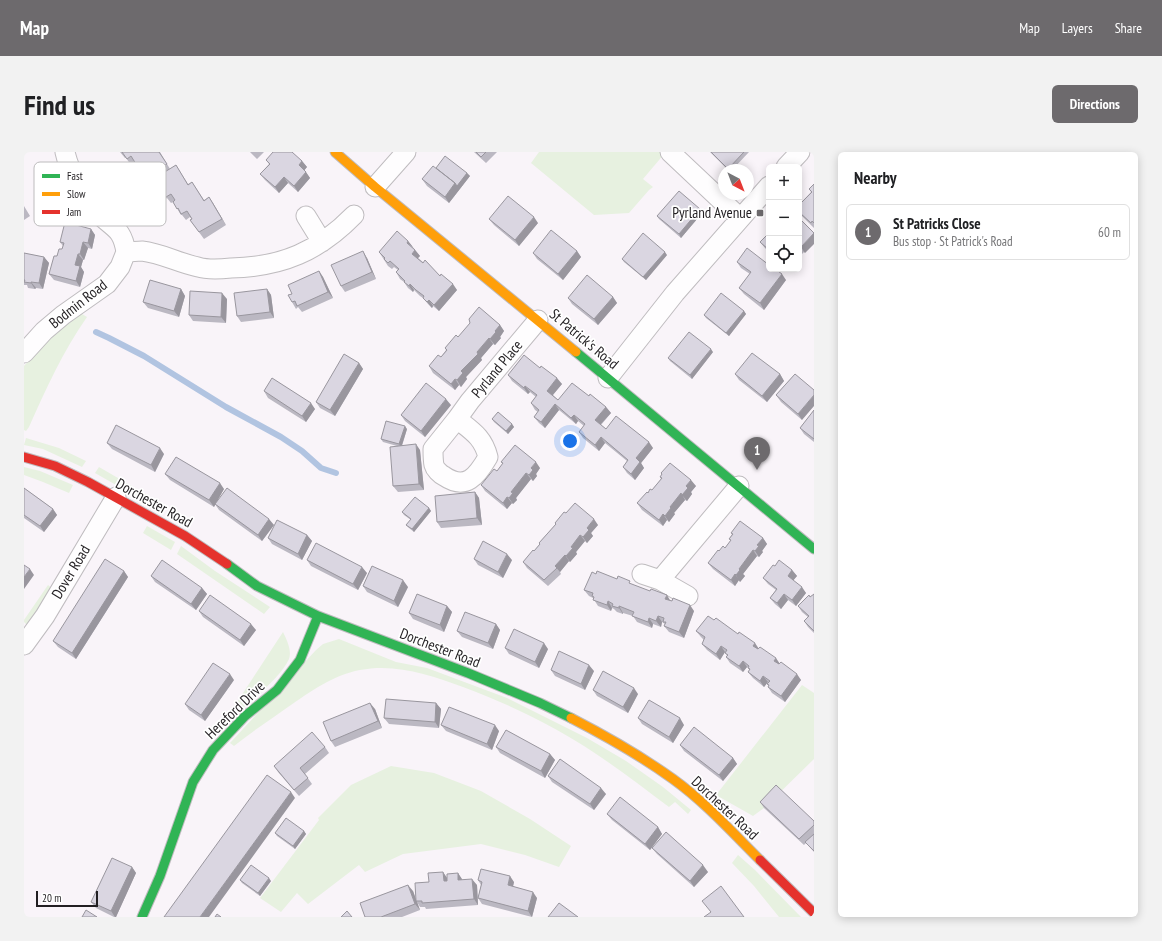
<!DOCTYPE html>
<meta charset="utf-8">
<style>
:root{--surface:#fff;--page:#f2f2f2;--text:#202124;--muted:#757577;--line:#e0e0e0;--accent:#6d6a6d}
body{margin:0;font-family:"PT Sans Narrow",sans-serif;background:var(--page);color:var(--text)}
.controls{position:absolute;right:12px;top:12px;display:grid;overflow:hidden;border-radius:6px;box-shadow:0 2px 10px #0003}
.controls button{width:36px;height:36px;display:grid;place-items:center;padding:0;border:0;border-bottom:1px solid var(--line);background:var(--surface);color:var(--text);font:20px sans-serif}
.compass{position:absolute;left:694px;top:12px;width:36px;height:36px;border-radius:50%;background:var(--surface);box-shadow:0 2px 10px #0003;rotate:138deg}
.scale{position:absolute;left:12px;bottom:10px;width:62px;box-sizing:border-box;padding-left:4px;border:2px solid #221f22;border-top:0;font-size:11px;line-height:14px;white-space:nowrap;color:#221f22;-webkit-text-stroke:3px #fff;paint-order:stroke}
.you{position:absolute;left:546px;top:289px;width:14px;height:14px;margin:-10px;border:3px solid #fff;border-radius:50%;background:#1a73e8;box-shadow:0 0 0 6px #1a73e833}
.badge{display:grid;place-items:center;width:26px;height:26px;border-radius:50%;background:var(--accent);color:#fff;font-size:13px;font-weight:700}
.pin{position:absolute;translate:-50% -33px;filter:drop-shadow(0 1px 2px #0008)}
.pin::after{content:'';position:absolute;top:21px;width:14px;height:12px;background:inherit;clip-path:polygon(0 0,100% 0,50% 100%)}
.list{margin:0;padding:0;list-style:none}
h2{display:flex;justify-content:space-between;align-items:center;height:52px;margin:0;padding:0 16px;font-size:17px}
h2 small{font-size:13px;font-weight:400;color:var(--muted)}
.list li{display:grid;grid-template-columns:26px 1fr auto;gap:12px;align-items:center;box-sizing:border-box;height:56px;margin:0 8px 8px;padding:0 8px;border:1px solid var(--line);border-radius:6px}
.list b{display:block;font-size:15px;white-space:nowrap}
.list p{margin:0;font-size:13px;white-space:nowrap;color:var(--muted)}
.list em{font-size:13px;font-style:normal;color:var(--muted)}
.icon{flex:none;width:22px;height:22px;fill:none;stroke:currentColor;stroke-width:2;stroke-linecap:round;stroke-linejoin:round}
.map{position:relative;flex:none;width:790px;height:765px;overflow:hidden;border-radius:6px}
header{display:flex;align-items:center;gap:24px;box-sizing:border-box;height:56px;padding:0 20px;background:var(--accent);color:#fff}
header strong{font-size:19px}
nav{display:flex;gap:22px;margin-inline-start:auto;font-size:14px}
.intro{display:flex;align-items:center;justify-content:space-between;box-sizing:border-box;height:96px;padding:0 24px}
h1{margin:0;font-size:28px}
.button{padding:10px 18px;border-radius:6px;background:var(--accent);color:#fff;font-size:14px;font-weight:700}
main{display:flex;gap:24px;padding:0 24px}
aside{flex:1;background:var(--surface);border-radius:6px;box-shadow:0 2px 10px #0003}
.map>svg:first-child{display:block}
</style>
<header>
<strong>Map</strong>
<nav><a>Map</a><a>Layers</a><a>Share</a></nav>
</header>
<div class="intro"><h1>Find us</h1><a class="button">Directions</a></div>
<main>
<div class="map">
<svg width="790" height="765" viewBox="0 0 790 765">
<rect width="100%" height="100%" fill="#f9f4f9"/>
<!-- green -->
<path fill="#e7f1e0" d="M515,0H640L641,1L619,27L629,35L625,38L605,61L570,63L507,11Z
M58,162L63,165C39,199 22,237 5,275L2,279L0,278V214L18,193L34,178Z
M2,286L35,296L62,309L58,315L19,297L0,293Z
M0,315L16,319L49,333L45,341L19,330L0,323Z
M75,315L125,344L122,350L71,321Z
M123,374L151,390L147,398L119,381Z
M157,394L191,419L246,455L240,462L153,402Z
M24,433L28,436L4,474L0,470V468Z
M259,480C263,488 268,499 265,507C255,529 217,557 198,573Z
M315,487L372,510L403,516L483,546L563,586L602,609L639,635L667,658L664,662L651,650L645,655C609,628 573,600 533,578C503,561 471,547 439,535C406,523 372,511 336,518C309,523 286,540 264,555C246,568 227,580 210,594L206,591L292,498L299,492Z
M778,533L790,541V607L740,656L729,664L692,643Z
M367,614L410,621L457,639L506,667L547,694L535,715L501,703L457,692L379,702L341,720L335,713L284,752L273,741L257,760L236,746L295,668L294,666L327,633Z
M714,703L731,718L777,765H755L730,734L708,711Z"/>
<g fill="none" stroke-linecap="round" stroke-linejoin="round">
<!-- stream -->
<path stroke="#b1c4e1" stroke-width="6" d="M72,180L85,186L120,204L202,255L257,285L278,299L297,316L312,321"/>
<defs>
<path id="street" d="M41,0C45,19 60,46 74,61C89,77 98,75 102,100
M646,0L716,66
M762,15L776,0
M351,35L382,0
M282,64L298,90
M102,100C107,100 113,99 118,99C137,101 155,111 174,115C184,118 197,117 207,116C258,115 295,99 330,63
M0,201L20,179L39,163L83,132L96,115L102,100
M584,226L651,141L745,34
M433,267C448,279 459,285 464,305C453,324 442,339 420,324C416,322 411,317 410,313C409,308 409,302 409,297L433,267L446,249L514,168
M618,422L636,428L664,444
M636,428L715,334
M0,493L21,464L92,345"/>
<path id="fast" d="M552,200L790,397
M203,412L233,434L294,464L444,521L516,551L547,566
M118,765L136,724L169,630L189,598L221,564L253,538L276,508L294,464"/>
<path id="slow" d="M311,0L351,35L552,200
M547,566C582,584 617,604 649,627C681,650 708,680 736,708"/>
<path id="jam" d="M0,305L31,314L64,330L161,384L203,412
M736,708L790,761"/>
</defs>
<!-- street casing -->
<use href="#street" stroke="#bfbcbf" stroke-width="21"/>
<!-- fast casing -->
<use href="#fast" stroke="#bfbcbf" stroke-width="11"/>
<!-- slow casing -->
<use href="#slow" stroke="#bfbcbf" stroke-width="11"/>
<!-- jam casing -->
<use href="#jam" stroke="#bfbcbf" stroke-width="11"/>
<!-- street -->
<use href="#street" stroke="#fefdfe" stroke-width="19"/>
<!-- fast -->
<use href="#fast" stroke="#30b455" stroke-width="9"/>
<!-- slow -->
<use href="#slow" stroke="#ff9f0a" stroke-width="9"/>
<!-- jam -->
<use href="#jam" stroke="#e5322d" stroke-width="9"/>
</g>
<!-- wall -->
<path fill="#bbb8c2" d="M96,0H136L146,17L152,13L164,32L168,30L180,48L185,45L202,73L180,87L166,68L168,67L166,65L162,68L158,63H157L149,50L147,51L143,46L141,47L137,41L135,32L132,27L125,32L110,13L112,12L111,11L107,13L102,6H101Z
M226,0H240L233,7Z
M450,0H473L462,11Z
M686,0H725L708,18H704Z
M242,8L278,9L283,15L280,18L286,26L274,40L264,31L255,41L241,28L236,22L245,12Z
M412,16L443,21L446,24L425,51L403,34L398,27Z
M790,32V76L775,61V53L787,40L785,37Z
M0,54L6,64L0,68Z
M676,57L679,60L657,86L635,67L633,64Z
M775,66L781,101L780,100L775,105Z
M465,67L514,71L495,94L470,73Z
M67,77L71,83L68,97L64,96L60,108H59L57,115L60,120L56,135L30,128L25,122L33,104L38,97L39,94L36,90Z
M745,81V100L741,96L736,90Z
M384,89L396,104L394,106L416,124L433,138L415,159L409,154L408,156L404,152L399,146L396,144L390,138L389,140L384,136L380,130L376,127L372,120L374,118L370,115L368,117L364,114L355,100Z
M553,99L557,105L539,128L513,107L509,101Z
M0,101L20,105L25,111L19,137L12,136L11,137L4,136L3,133H0Z
M643,103L622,128L600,110L598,107Z
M343,106L352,127L321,140L317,134Z
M713,110L762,128L740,158L720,142L715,136L726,122L717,116Z
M295,119L299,125L309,146L278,160L274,155L272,157L268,150V142Z
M157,137L161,144L155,165L124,156L119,150Z
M243,137L247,143L250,166L217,170L213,164Z
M589,145L593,151L574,173L548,152L544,146Z
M203,147L202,171L169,169L165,163Z
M720,159L722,162L705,184L682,166L680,163Z
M476,173L480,179L476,185L477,186L471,193L469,192L457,206L458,208L442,225L443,227L437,235L435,233L431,238L409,221L405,214L417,205L422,198L421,196L434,185Z
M689,200L668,227L646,209L644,206Z
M335,211L339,217L311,264L296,256L292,250Z
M516,216L538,232L529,243L534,248L565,244L582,255L587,261L577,273L582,277L629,296L617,311L620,316L611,328L603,321L599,315L603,309L581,291L575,299L559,286L555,280L560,274L554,269L552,272L535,258L521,276L515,271L510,265L514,260L511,258L507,251L512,245L506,240L504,242L488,229L484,223Z
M711,222H756L760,229L743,250L715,228Z
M771,222L778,268L757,250L752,243Z
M240,239L291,257L282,270L244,246Z
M427,253L401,285L381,269L377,263Z
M790,258V290L780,282L776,276Z
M468,267L488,272L490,275L484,282L470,270Z
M383,277L378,294L396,298L400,338L374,340L369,334L373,294L359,290L357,287Z
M83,291L140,302L131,320L88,297Z
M477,310L516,316L512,322L513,324L509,329L507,327L492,346L493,348L489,352L488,351L483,357L461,339L457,333L473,319L479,312Z
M637,321L672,334L667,340L668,342L663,349L661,348L650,361L651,362L645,370L643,368L639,374L618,358L613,351L624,341L628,338L637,327L636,325L638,323Z
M141,322L200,337L193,348L250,373L238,389L195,358L191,352L190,355L146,328Z
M0,336L29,357L33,363L20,380L0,366Z
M451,340L455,346L458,373L417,376L413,370Z
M405,356L407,359L390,380L385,376L382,373L387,368L380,363L378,360Z
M542,361L574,373L567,381L569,384L563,391L561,389L552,400L553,402L546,410L545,409L536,420L537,422L524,434L503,416L499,410L510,399L516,392L515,391L532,372L531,371Z
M707,381L739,386L743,392L738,399L739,400L735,405L733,404L719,422L721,424L716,430L715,428L711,434L689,417L684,411L695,399L701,396L707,388L705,387L708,382Z
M283,383L288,389L278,408L248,392L244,386Z
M450,407L488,408L479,426L454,413Z
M283,408L343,421L334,438L287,414Z
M751,414L768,418L773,424L769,428L782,441L772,454L764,448L757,457L751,452L746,446L752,438L744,432L739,426Z
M100,419L104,425L52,507L34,495L29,489Z
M127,424L178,436L183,442L172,458L131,430Z
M609,433L670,459L660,486L645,480L640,474L641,472L638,470L637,475L629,472L628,476L613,470L609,464L599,461V462L593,460L590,457L588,456L587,459L574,454L569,446L565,444L560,438Z
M339,434L384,435L374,455L343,440Z
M790,442V481L784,475L780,469L784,465L778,460L774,454Z
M423,454L428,460L420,480L389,467L385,461Z
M175,459L232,478L220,494L179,465Z
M690,468L735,497L756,512L777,528L761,550L748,541L744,535L745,534L743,532L744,531V530L740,535L729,526L724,520L726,518L723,515L719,520L706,511L702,505L703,504L701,500L696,508L683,498L678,492L680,488L677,485L672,479Z
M472,472L476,478L469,497L438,485L433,479Z
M481,496L524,497L515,516L485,502Z
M527,518L570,519L561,538L531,524Z
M210,528L181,569L165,558L161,552Z
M569,538L614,542L604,561L573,544Z
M412,551L417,557L415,576L365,572L360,566Z
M351,557L358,576L311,595L307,589Z
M614,566L660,573L649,591L618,572Z
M417,573L475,579L468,598L422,579Z
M656,593L709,606L713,612L699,629L660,599Z
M301,595L305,601L281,622L288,632L275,644L254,620L250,614Z
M472,595L526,602L531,608L521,626L476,601Z
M524,624L582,642L570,658L528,630Z
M736,650L790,669V700L782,691L780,693L740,656Z
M583,662L634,675L638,682L626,698L588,668Z
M280,679L282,682L271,697L253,684L251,681Z
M628,696L684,720L670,735L633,702Z
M108,715L112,721L92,765H90L72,756L67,750Z
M419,720L423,726L434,721L438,728L453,733L454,753L402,757L401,755H396L393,750L396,758L378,765H341L389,739L392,748L405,730Z
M216,728L247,729L236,744L218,731Z
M454,728L490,730L489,734L513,746L508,765L458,752L454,746L457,733Z"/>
<!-- shaded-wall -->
<path fill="#99969e" d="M278,9L283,15L279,20L275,13Z
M282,20L286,26L274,40L270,34Z
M443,21L446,24L425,51L421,45L431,31Z
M260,25L264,31L255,41L251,35Z
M185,45L189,51L202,73L198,67Z
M676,57L679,60L657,86L655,82Z
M510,65L514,71L495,94L491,88Z
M67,77L71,83L68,97L64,91Z
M790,81V92L781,101L777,95Z
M384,89L389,95L383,91Z
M59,90L64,96L60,108L56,102Z
M391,98L396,104L392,108L388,102Z
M339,99L343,106L352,127L348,120Z
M553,99L557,105L539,128L534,122Z
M641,100L643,103L622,128L619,125Z
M54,102L59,108L57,115L60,120L56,135L52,129L51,113Z
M20,105L25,111L19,137L15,131Z
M295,119L299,125L309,146L304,140Z
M758,122L762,128L740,158L736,151Z
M7,130L12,136L11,137L7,131Z
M386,132L390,138L389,140L385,134Z
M429,132L433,138L415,159L410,153Z
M157,137L161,144L155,165L150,159Z
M243,137L247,143L250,166L246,160Z
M198,141L203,147L202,171L197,165Z
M589,145L593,151L574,173L570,167Z
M405,148L409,154L408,156L403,150Z
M720,159L722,162L705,184L702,181Z
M476,173L480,179L476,185L477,186L471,193L466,187L471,179Z
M465,186L469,192L457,206L458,208L442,225L443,227L437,235L433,228L437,219Z
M687,197L689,200L668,227L666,223Z
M335,211L339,217L311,264L306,258Z
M756,222L760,229L743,250L738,244Z
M533,226L538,232L527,245L523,239Z
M431,227L435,233L431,238L427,232Z
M501,234L506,240L504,242L500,236Z
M790,243V254L778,268L774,262Z
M422,247L427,253L401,285L397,279Z
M287,251L291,257L282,270L278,264Z
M531,252L535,258L521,276L517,270Z
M582,255L587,261L575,274L571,268Z
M550,263L554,269L552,272L547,266Z
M488,272L490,275L484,282L482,279Z
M381,274L383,277L377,296L375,292Z
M577,285L581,291L575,299L571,293Z
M625,290L629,296L617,311L620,316L611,328L607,322L612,306Z
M392,292L396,298L400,338L395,332Z
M136,296L140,302L131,320L127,313Z
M512,310L516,316L512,322L513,324L509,329L505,323L507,316Z
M502,321L507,327L492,346L493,348L489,352L485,346L487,340Z
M667,328L672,334L667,340L668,342L663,349L658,343L662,334Z
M196,331L200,337L190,355L185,348Z
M451,340L455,346L458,373L453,366Z
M657,341L661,348L650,361L651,362L645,370L641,364L646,355Z
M483,345L488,351L483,357L479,351Z
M405,356L407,359L390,380L388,377Z
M29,357L33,363L20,380L16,374Z
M639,362L643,368L639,374L635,368Z
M245,367L250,373L238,389L234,383Z
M570,367L574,373L567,381L569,384L563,391L559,385L563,376Z
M283,383L288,389L278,408L274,402Z
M556,383L561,389L552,400L553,402L546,410L542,404L547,395Z
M739,386L743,392L738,399L739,400L735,405L731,399L733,393Z
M729,398L733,404L719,422L721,424L716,430L712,423L715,417Z
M483,402L488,408L479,426L474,420Z
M541,403L545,409L536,420L531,414Z
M338,415L343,421L334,438L329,432Z
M6,417L10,423L0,437V425Z
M768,418L773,424L768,430L764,424Z
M100,419L104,425L52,507L48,501Z
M711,422L715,428L711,434L707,428Z
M379,428L384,435L374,455L370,449Z
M778,435L782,441L772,454L768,448Z
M178,436L183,442L172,458L167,452Z
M760,442L764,448L757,457L753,451Z
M643,443L647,450L641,447Z
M584,449L588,456L587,459L583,453Z
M666,453L670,459L660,486L655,480Z
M423,454L428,460L420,480L416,473Z
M595,454L599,461V462L595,456Z
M634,464L638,470L637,475L632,469Z
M625,466L629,472L628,476L624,470Z
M227,472L232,478L220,494L216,488Z
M472,472L476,478L469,497L464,491Z
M520,491L524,497L515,516L511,510Z
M731,491L735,497L733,500L729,494Z
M697,494L701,500L696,508L692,502Z
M752,506L756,512L755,515L750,509Z
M719,509L723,515L719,520L715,514Z
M565,513L570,519L561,538L557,532Z
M206,522L210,528L181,569L177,563Z
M773,522L777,528L761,550L757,544Z
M739,524L744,530L740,535L736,529Z
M610,536L614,542L604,561L599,555Z
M346,551L351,557L358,576L354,569Z
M412,551L417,557L415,576L411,570Z
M656,566L660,573L649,591L645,585Z
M471,573L475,579L468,598L463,592Z
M526,602L531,608L521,626L517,619Z
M709,606L713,612L699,629L695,623Z
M577,636L582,642L570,658L566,652Z
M267,640L271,646L185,765H176Z
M634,675L638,682L626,698L621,692Z
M280,679L282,682L271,697L269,694Z
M679,713L684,720L670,735L666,729Z
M108,715L112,721L92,765H91L87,759Z
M419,720L423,726L424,735L420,729Z
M434,721L438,727V734L434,728Z
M486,724L490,730L488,739L484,733Z
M245,726L247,729L236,744L234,741Z
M448,727L453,733L454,753L450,747Z
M384,733L389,739L396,758L391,752Z
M509,740L513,746L508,765L504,759Z"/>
<!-- building -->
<path fill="#dad6e1" stroke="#99969e" d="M98,0H135L143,12L120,26L110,13L112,12L107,4L103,7Z
M249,0H268L278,9L275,13L282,20L270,34L260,25L251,35L236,22L246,12L242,8Z
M452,0H462L457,5Z
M687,0H720L704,17Z
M421,4L443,21L433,34L431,31L412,16Z
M152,13L164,33L168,30L180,49L185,45L198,67L175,80L166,68L168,67L163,59L157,62L154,56L153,57L149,50L151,48L147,42L142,45L139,40L137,41L133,34L135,32L131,26Z
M409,14L431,31L421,45L398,27Z
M790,32V71L788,69L787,71L775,60V53L788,40L785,37Z
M655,39L676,57L655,82L633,64Z
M484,44L510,65L491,88L465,67Z
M775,66L790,81L777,95L775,94Z
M41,70L67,77L64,91L59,90L56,102H54L51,113L56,114L52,129L25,122L30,104H33L35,97H38L40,91L36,90Z
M527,78L553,99L534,122L509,101Z
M373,79L384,89L383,91L391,98L388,102L399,111L401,108L416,124L417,122L429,132L410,153L405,148L403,150L399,146L400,144L392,138L386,132L385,134L380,130L381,129L372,120L375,117L366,109L364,111L360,107L361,106L355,100Z
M619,81L641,100L619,125L598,107Z
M745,81V98L736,90Z
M723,96L745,113V117H751L758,122L736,151L715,136L727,120L713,110Z
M339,99L348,120L317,134L307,113Z
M0,101L20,105L15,131L7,130V131L0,130L1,128H0Z
M295,119L304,140L273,154L271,149L268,150L264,143L268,142L264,133Z
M563,123L589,145L570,167L544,146Z
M126,128L157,137L150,159L119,150Z
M243,137L246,160L213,164L210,141Z
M166,139L198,141L197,165L165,163Z
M697,141L720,159L702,181L680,163Z
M455,155L476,173L471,179L472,180L466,187L465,186L453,200L454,202L437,219L439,221L433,228L431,227L427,232L405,214L414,203L417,205L423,198L421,196L432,183L434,185L446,171L445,167Z
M665,180L687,197L666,223L644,206Z
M728,201L756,222L738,244L711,222Z
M320,202L335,211L306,258L292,250Z
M500,203L516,216L517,214L533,226L523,239L534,248L548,231L565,244L566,242L582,255L571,268L582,277L592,264L625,290L612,306L616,310L607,322L599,315L604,308L577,285L571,293L555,280L561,272L550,263L547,266L531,252L517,270L510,265L515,258L507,251L513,243L501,234L500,236L484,223Z
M771,222L790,238V243L774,262L752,243Z
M248,226L287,251L278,264L240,239Z
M402,231L422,247L397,279L377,263Z
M790,258V287L776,276Z
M474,260L488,272L482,279L468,267Z
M362,269L381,274L375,292L357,287Z
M92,273L136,296L127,313L83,291Z
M392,292L395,332L369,334L366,295Z
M491,293L512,310L507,316L509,318L505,323L502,321L487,340L489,341L485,346L483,345L479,351L457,333L470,317L473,319L479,311L477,310Z
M152,305L196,331L185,348L141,322Z
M646,311L667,328L662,334L664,336L658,343L657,341L646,355L647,356L641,364L639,362L635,368L613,351L623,340L624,341L626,337L628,338L638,326L636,325L638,322L637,321Z
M0,336L29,357L16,374L0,363Z
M203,336L245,367L234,383L191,352Z
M451,340L453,366L413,370L411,344Z
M391,345L405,356L388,377L382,373L387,367L378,360Z
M551,351L570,367L563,376L565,378L559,385L556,383L547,395L549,396L542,404L541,403L531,414L533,416L520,428L499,410L509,398L510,399L516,392L515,391L532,372L531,371L540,360L542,361Z
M253,368L283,383L274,402L244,386Z
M716,369L739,386L733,393L735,394L731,399L729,398L715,417L716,418L712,423L711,422L707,428L684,411L694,398L695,399L699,394L701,396L707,388L705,387L709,382L707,381Z
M459,389L483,402L474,420L450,407Z
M292,391L338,415L329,432L283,408Z
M81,407L100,419L48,501L29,489Z
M138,408L178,436L167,452L127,424Z
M755,408L768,418L764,424L778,435L768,448L760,442L753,451L746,446L753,437L739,426L749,413L751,414Z
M0,413L6,417L0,425Z
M348,414L379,428L370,449L339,434Z
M573,419L593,427L594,424L606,429L605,431L626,439L627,437L643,443L641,447L648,449L649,446L666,453L655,480L640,474L642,470H639L640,466L634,464L632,469L625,466L624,470L608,464L610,460L595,454V456L588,454L589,452L584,449L583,453L569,448L570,445L568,444L569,441L560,438L568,420L572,422Z
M393,442L423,454L416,473L385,461Z
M790,442V479L780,469L785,464L774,454L785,443L786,445Z
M186,443L227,472L216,488L175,459Z
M441,460L472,472L464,491L433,479Z
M684,464L690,468L692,466L714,482L715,480L731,491L729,494L734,497L736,495L752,506L750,509L755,512L757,510L773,522L757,544L744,535L745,533L743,532L746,529L739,524L736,529L724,520L726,517L724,516L725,514L719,509L715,514L702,505L704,503L701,501L703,498L697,494L692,502L678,492L681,485L672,479Z
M490,477L520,491L511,510L481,496Z
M535,499L565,513L557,532L527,518Z
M189,511L206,522L177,563L161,552Z
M579,519L610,536L599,555L569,538Z
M362,547L412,551L411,570L360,566Z
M625,548L656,566L645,585L614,566Z
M346,551L354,569L307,589L299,570Z
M425,555L471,573L463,592L417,573Z
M670,575L709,606L695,623L656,593Z
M482,578L526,602L517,619L472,595Z
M288,580L301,595L276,616L284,626L270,638L250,614Z
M536,607L577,636L566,652L524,624Z
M243,623L267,640L176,765H140Z
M752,633L790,669V673L775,687L736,650Z
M596,645L634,675L621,692L583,662Z
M262,666L280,679L269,694L251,681Z
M642,680L679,713L666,729L628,696Z
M790,682V699L781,690Z
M88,706L108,715L87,759L67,750Z
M227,713L245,726L234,741L216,728Z
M457,717L486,724L484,733L509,740L504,759L454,746L458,730L454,728Z
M419,720L420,729H423V722L434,721V728L448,727L450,747L398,751V749H392L391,731L405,730L404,721Z
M384,733L391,752L357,765H341L336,751Z
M697,734L720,765H680L687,760L678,749Z
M535,751L554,765H524Z
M62,758L73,765H58Z
M323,759L328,765H317Z
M193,762L197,765H191Z"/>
<!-- markers -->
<rect fill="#6d6a6d" stroke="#fff" stroke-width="1.5" x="732" y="57" width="8" height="8" rx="2"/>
<g text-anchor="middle" stroke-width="3.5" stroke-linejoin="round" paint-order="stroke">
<!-- poi labels -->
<g font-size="15" fill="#221f22" stroke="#fff" text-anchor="end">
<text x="728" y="66">Pyrland Avenue</text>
</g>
<!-- street labels -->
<g font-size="15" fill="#221f22" stroke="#fff">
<text transform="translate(54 152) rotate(-38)" y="5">Bodmin Road</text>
<text transform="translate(560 187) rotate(40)" y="5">St Patrick's Road</text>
<text transform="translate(473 217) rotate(-50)" y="5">Pyrland Place</text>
<text transform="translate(130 351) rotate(29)" y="5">Dorchester Road</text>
<text transform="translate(47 420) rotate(-59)" y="5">Dover Road</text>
<text transform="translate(416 496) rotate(21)" y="5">Dorchester Road</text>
<text transform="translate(211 558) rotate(-44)" y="5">Hereford Drive</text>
<text transform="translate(701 656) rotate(43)" y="5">Dorchester Road</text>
</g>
</g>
<!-- legend -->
<rect x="10" y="10" width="132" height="64" rx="6" fill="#fff" stroke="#bdbcbd" stroke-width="1"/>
<rect x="18" y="22" width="18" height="4" fill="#30b455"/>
<rect x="18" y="40" width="18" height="4" fill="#ff9f0a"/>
<rect x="18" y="58" width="18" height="4" fill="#e5322d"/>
<g font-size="11" fill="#221f22">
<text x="43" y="28">Fast</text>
<text x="43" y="46">Slow</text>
<text x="43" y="64">Jam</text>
</g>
</svg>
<div class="controls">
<button>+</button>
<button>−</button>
<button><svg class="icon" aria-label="locate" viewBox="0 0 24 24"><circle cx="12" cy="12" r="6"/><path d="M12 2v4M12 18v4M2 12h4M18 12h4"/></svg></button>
</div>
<svg class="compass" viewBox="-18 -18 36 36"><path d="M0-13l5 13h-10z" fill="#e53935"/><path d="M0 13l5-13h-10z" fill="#757577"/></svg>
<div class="scale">20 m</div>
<div class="you"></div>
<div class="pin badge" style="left:733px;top:318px">1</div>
</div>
<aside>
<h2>Nearby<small></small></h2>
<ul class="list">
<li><span class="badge">1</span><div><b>St Patricks Close</b><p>Bus stop · St Patrick's Road</p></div><em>60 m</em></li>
</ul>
</aside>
</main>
